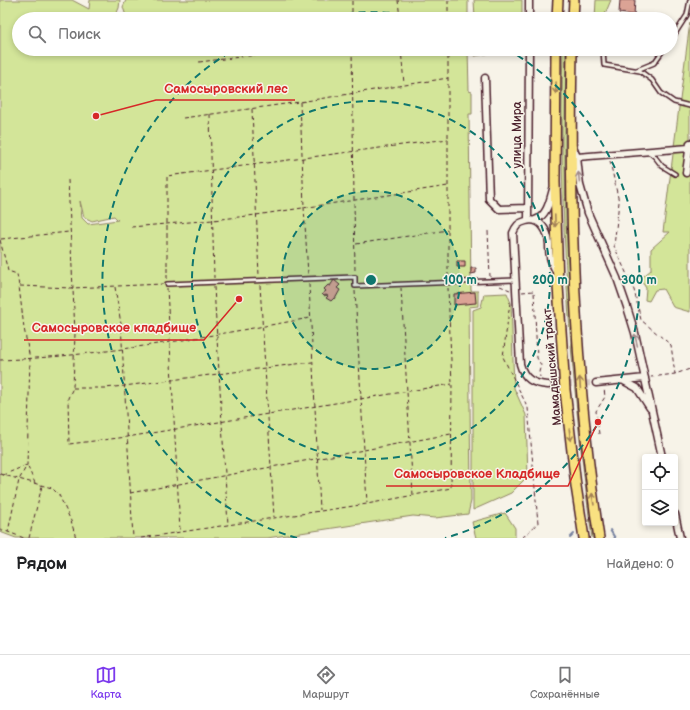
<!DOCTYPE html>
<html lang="ru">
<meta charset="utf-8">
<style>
:root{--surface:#fff;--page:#f6f6f6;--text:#202124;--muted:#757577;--line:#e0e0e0;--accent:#7c3aed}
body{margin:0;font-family:"Balsamiq Sans",sans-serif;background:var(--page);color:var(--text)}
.controls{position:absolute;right:12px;bottom:12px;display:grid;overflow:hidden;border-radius:4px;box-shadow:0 2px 6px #0003}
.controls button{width:36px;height:36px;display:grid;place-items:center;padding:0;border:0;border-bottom:1px solid var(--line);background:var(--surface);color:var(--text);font:20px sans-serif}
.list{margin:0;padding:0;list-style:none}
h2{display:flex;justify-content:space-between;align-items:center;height:52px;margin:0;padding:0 16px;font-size:17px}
h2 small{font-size:13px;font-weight:400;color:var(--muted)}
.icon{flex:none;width:22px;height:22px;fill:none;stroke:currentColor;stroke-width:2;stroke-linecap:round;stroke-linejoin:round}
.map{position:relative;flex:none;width:690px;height:538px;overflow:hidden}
.search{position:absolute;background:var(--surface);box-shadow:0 2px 6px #0003;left:12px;right:12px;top:12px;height:44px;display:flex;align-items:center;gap:10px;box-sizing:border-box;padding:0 14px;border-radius:22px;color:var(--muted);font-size:15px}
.sheet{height:116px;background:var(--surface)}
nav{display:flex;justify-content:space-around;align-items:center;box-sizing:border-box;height:56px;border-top:1px solid var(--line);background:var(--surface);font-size:11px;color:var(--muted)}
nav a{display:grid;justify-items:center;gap:2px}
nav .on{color:var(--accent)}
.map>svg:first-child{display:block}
</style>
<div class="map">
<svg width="690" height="538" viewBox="0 0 690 538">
<rect width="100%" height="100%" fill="#f7f3e8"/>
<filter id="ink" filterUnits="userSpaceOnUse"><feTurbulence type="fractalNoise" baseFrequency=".025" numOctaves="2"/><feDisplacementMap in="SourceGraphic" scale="8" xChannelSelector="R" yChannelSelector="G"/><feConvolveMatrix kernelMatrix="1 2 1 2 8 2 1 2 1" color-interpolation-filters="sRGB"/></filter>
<g filter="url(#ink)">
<!-- green -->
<path fill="#d3e599" stroke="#8e8262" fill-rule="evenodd" d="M0,0H72L89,9L90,0H120L119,8L114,19H19V49H468L469,91L472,92V114H469L471,291H478V306L469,307L471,501L468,514L435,518L413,516L267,538H16L0,532ZM80,201L84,217L92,221L114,216L118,220L88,224L82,218Z
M126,0H468V19H127L123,7Z
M474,0H522V19H475Z
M596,0H611L603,19H595Z
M690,22V312L673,307L663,289L655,290L649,301L645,300L646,288L640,279L651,270V249L670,232H663Z
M475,49H512L475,56Z
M563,49H566C565,114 564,180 567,246C573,343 585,441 595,538H592C570,376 558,212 563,49Z
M507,293L511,303L514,388L526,415L528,476L511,493L473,510V310L481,307L484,294Z
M505,513L515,528V538H476L472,522Z"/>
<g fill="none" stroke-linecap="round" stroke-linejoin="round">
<!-- stream -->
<path stroke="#75809f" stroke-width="2" d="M610,530L615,538
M570,538L574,534"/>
</g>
<!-- building -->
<path fill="#dba395" stroke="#4a1f2b" d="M620,0H635L634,15L619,13Z
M457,261H465V267H457Z
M471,268H476V273L471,274Z
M334,280L340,285L337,288L340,290L335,299L334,298L331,301L326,298L328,296L326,295L324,296L322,294L326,291L324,289L328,285L330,286Z
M475,292L476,303L454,305V294Z"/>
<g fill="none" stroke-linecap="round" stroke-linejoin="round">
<!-- street-tunnel -->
<path stroke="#d4c9c2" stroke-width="6" stroke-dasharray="6 3" stroke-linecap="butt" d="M548,385L596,383"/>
<defs>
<path id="lane" d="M671,40L687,15L690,0
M603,49L604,65L640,71L652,80L661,93L674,102L690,106
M626,49H631
M637,70L654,63L664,49
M649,152L655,157L662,166L675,174
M167,284L355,277V286L516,280"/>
<path id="street" d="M529,19V0
M485,78L489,199L499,209L527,208
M573,147L577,157L580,185L588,213L617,278L627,307L635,333L662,457
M577,157L689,148
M686,173L690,143
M528,220L529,49
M535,220C547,216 550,200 553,189
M624,381L637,388L650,408
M596,383L645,378
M548,385C533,384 524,379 520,364L513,233C516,226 518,223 526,221C541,217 548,231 549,244C549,248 549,253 550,257C551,262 554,267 556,271
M675,514L680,538"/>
<path id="primary" d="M557,19L558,0
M573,19L574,0
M556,49L555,182L558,286L565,390L576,486L584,538
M572,49C569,213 574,376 599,538"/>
</defs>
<!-- lane casing -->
<use href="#lane" stroke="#4a1f2b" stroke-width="6"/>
<!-- street casing -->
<use href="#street" stroke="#4a1f2b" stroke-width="9"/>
<!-- primary casing -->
<use href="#primary" stroke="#4a1f2b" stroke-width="12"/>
<!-- path -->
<path stroke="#4a1f2b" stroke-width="1" stroke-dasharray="4 3" stroke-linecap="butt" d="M398,0L400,19
M448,0V19
M352,19V0
M352,49L355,272
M401,49L404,84
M448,49V278
M199,62L305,49
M300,102L304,207L308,275
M252,109L259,276
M210,114L214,278
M183,118L300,102L448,78
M610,161L619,202L614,246L634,290L641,320L671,345L675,374
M68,180L75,333L73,388L68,398L69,444L127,437L452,384
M131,227L213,220L256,215L448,186
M488,231L490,277
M1,239L69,232
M0,240L8,271L17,274L19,286L24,328L30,359L27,465L19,480L8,532
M356,244L448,230
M167,279V176L448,139
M309,284L320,510
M260,285L274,517
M20,286L72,288L163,284
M500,286L510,290
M115,287L121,324L133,538
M214,287L228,525
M167,288L180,531
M401,288L413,495
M355,291L367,503
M522,292L534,291L537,358L541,365L539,372L540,377
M510,302L503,357L528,408L538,523L522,538
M0,360C105,356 207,336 310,318
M651,377L675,374L690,369
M73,388H105L124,386L312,362
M599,434L596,411L605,397L604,388
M0,474L52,488L59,495L71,521L76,538
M3,475L27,465L35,483
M130,493L451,434
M0,529L24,538
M29,538L42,486
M141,538L367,504L451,488L452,384L448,288"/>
<!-- lane -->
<use href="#lane" stroke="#f7f3e8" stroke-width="3"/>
<!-- street -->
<use href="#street" stroke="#f7f3e8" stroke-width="6"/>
<!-- primary -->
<use href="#primary" stroke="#f9e181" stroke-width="9"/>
</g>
<!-- one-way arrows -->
<defs><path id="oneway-shaft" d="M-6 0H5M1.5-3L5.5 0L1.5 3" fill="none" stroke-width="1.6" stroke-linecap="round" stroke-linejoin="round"/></defs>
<g stroke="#a28056">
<use href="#oneway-shaft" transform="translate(556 88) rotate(91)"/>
<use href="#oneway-shaft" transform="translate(555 221) rotate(88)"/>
<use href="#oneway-shaft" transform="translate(580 383) rotate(-94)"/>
<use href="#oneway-shaft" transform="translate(570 435) rotate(83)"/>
<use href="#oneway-shaft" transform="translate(593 499) rotate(-99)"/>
</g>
<g stroke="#a0898a">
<use href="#oneway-shaft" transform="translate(579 178) rotate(-96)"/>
<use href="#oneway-shaft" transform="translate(636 340) rotate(-103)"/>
</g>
</g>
<!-- distance rings -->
<circle cx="371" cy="280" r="89" fill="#0f766e" fill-opacity=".12"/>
<g fill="none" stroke="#0f766e" stroke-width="2" stroke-dasharray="7 5">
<circle cx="371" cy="280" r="89"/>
<circle cx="371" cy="280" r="179"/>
<path d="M297 538A268 268 0 0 1 235 49M311 19A268 268 0 0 1 431 19M507 49A268 268 0 0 1 445 538"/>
</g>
<g text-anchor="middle" stroke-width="3" stroke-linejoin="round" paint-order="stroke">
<!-- street labels -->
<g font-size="12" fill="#4a1f2b" stroke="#f7f3e8">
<text transform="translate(517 135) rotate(-90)" y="4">улица Мира</text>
<text transform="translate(552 367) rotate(-95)" y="4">Мамадышский тракт</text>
</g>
</g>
<circle cx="371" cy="280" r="6" fill="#0f766e" stroke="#f7f3e8" stroke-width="2"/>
<g font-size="12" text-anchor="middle" font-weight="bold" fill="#0f766e" stroke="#f7f3e8" stroke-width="3" stroke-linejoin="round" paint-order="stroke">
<text x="460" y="284">100 m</text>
<text x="550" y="284">200 m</text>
<text x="639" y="284">300 m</text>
</g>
<!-- callouts -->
<path fill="none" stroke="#d62828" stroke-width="1.5" d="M96 116L156 100H295M239 299L204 340H24M598 422L568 486H386"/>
<g fill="#d62828" stroke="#f7f3e8" stroke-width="1.5">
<circle cx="96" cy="116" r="4"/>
<circle cx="239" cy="299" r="4"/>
<circle cx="598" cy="422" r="4"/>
</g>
<g font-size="13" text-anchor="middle" font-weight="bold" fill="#d62828" stroke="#f7f3e8" stroke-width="3" stroke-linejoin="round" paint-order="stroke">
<text x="226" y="93">Самосыровский лес</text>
<text x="114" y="332">Самосыровское кладбище</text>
<text x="477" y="478">Самосыровское Кладбище</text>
</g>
</svg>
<div class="controls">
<button><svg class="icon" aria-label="locate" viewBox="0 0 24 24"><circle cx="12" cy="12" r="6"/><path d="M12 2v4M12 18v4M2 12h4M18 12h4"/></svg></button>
<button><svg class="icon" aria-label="layers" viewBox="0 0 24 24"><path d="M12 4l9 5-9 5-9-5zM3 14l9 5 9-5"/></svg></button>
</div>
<div class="search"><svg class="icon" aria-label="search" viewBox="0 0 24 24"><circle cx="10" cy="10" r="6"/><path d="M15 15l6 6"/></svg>Поиск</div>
</div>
<section class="sheet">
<h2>Рядом<small>Найдено: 0</small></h2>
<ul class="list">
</ul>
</section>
<nav>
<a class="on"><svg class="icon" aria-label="map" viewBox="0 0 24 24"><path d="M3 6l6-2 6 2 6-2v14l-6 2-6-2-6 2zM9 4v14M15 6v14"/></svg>Карта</a>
<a><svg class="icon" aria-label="directions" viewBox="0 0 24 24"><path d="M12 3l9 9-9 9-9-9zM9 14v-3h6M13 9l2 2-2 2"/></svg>Маршрут</a>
<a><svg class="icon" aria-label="saved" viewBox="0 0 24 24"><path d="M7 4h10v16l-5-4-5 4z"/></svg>Сохранённые</a>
</nav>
